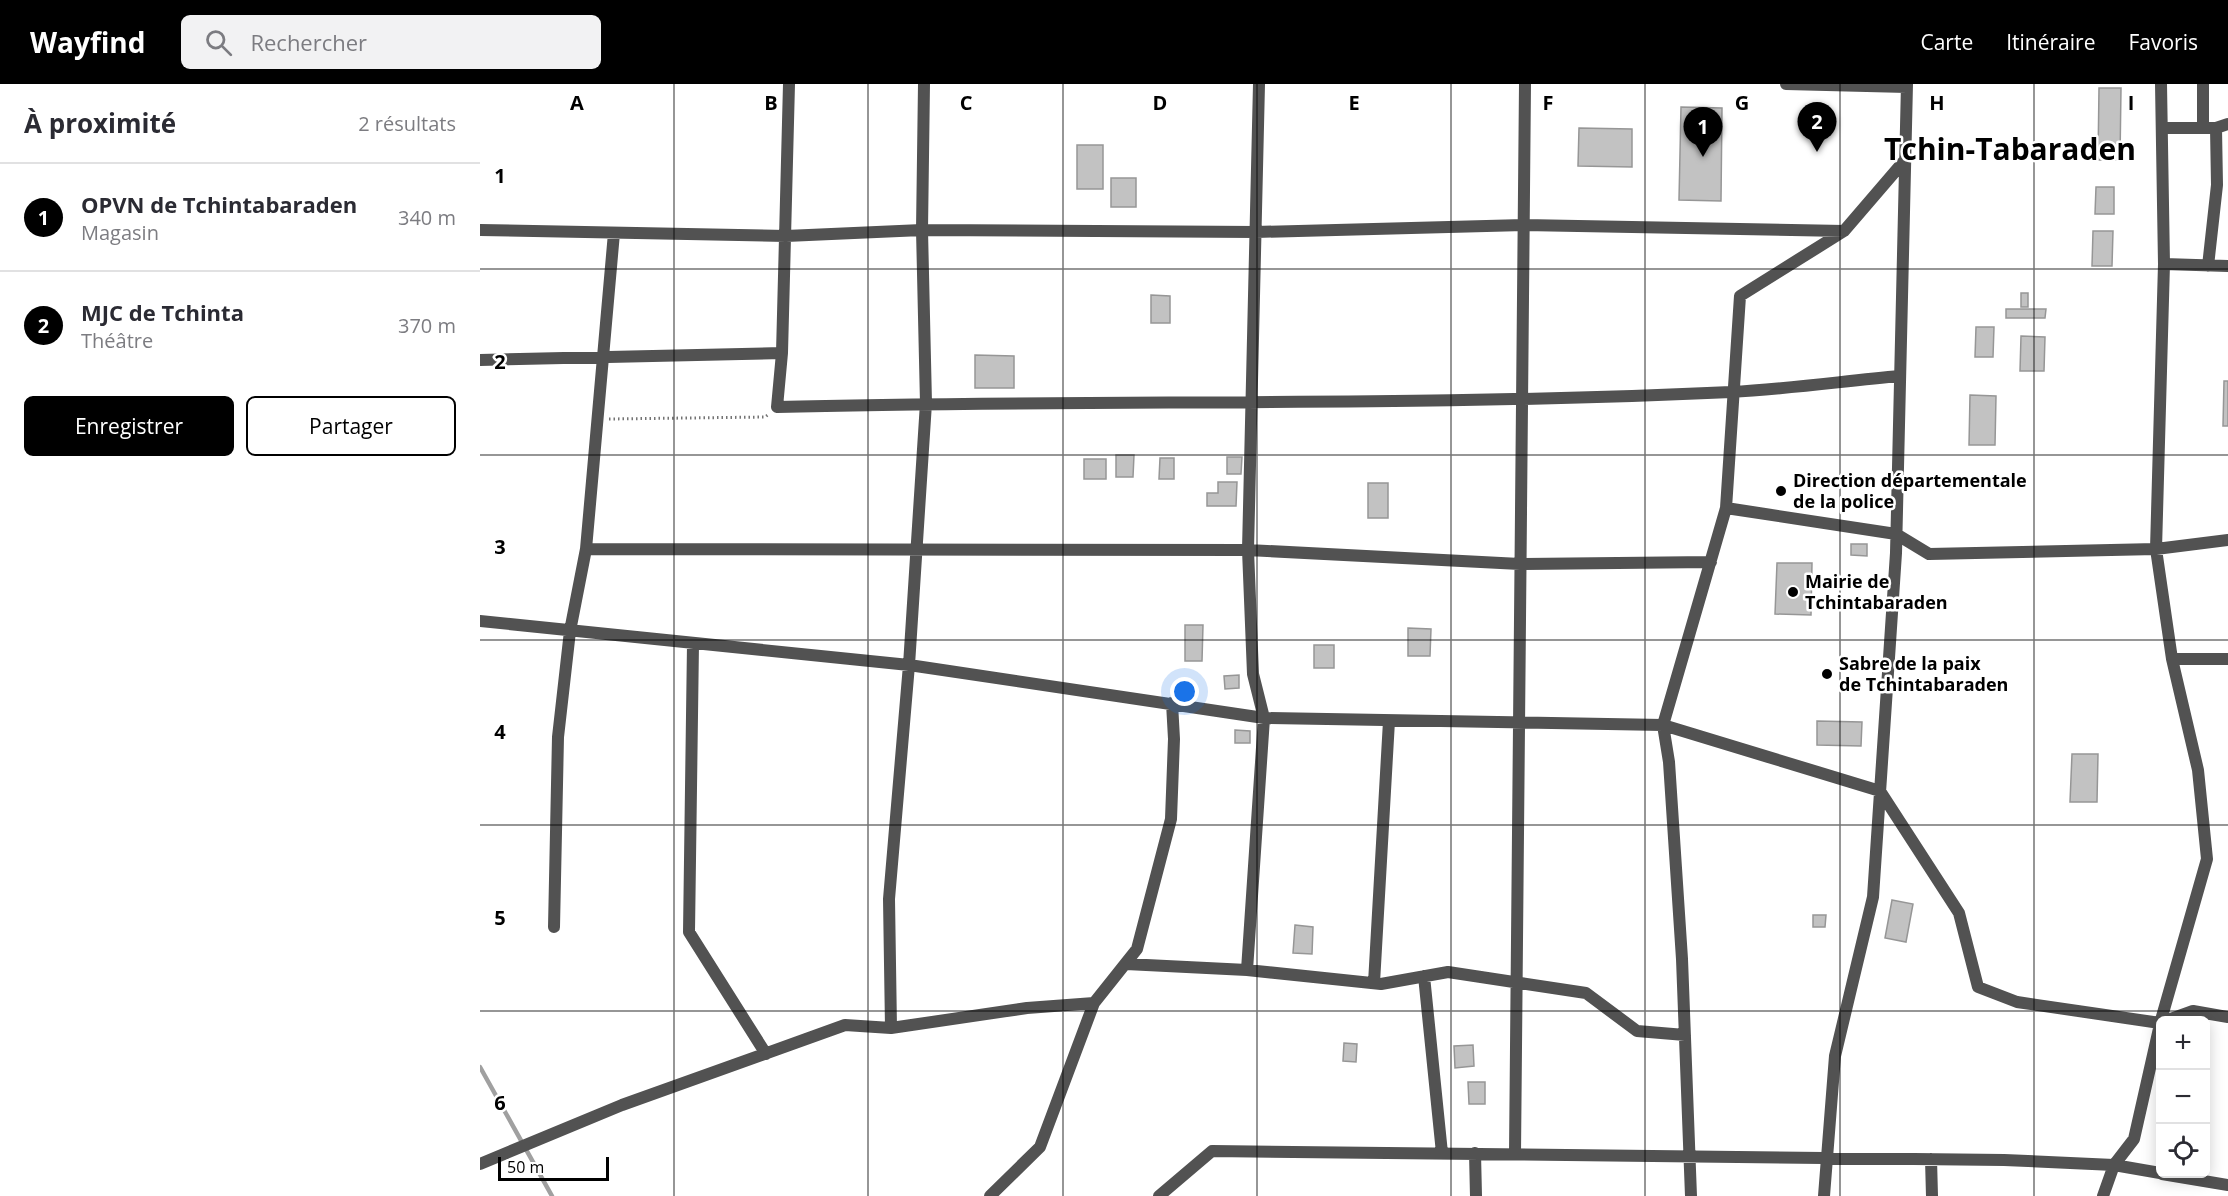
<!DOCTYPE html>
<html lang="fr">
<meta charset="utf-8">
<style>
:root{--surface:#fff;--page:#f2f2f3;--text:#2b2b33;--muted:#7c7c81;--line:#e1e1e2;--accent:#000}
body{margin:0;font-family:"Open Sans",sans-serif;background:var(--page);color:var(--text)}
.controls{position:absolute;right:18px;bottom:18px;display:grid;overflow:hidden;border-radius:9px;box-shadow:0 3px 15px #0003}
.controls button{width:54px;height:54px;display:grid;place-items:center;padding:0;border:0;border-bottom:2px solid var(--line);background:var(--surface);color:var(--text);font:30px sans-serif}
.scale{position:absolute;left:18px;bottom:15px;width:111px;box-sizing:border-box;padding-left:6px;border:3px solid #000;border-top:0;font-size:16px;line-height:21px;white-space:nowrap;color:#000;-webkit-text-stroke:4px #fff;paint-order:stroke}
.you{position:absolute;left:705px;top:608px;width:21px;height:21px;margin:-15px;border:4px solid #fff;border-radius:50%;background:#1a73e8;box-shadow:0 0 0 9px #1a73e833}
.badge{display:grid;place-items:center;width:39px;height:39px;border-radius:50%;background:var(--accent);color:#fff;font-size:20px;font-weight:700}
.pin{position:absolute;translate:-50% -50px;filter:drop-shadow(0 2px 3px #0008)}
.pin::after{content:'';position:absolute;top:32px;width:21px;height:18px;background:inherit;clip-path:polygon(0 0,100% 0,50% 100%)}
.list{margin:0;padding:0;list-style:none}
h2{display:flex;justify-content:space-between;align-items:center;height:78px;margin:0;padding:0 24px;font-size:26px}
h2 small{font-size:20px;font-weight:400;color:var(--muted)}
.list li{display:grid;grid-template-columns:39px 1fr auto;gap:18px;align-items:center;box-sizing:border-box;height:108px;padding:0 24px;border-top:2px solid var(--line)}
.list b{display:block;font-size:22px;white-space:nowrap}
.list p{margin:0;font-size:20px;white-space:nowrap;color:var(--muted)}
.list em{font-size:20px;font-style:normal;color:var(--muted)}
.actions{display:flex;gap:12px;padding:18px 24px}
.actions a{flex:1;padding:14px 0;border:2px solid var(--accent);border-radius:9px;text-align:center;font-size:21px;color:var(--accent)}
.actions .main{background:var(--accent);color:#fff}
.icon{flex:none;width:33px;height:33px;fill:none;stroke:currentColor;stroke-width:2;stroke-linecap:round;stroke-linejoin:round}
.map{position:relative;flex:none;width:1748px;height:1112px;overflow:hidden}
header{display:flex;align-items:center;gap:36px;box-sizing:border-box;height:84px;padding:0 30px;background:var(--accent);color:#fff}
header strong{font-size:28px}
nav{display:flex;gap:33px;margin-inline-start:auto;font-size:21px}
.search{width:420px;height:54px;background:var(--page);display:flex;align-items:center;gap:15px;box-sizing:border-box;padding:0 21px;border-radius:9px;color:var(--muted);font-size:22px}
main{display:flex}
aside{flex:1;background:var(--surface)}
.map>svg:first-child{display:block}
</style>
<header>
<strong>Wayfind</strong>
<div class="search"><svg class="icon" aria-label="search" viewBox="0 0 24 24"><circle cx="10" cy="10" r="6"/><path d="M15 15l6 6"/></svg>Rechercher</div>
<nav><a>Carte</a><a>Itinéraire</a><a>Favoris</a></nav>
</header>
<main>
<aside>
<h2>À proximité<small>2 résultats</small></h2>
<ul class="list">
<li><span class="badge">1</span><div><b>OPVN de Tchintabaraden</b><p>Magasin</p></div><em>340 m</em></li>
<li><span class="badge">2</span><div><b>MJC de Tchinta</b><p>Théâtre</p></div><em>370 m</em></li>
</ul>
<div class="actions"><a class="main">Enregistrer</a><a>Partager</a></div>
</aside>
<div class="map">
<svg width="1748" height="1112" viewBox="0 0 1748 1112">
<rect width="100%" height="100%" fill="#fff"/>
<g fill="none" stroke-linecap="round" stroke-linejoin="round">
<!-- stream -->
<path stroke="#a0a0a0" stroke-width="4.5" d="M0,983L72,1112"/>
</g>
<!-- building -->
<path fill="#c2c2c2" stroke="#969696" stroke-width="1.5" d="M1619,4H1641L1640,76H1618Z
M1201,23L1242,24L1241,117L1199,116Z
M1099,44L1152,45V83L1098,82Z
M597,61H623V105H597Z
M631,94H656V123H631Z
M1616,103H1634V130H1615Z
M1613,147H1633L1632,182H1612Z
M1541,209H1548V223H1541Z
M671,211L690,212V239H671Z
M1526,225H1566L1565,234H1526Z
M1496,243H1514L1513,273H1495Z
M1541,252L1565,253L1564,287H1540Z
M495,271L534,272V304H495Z
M1744,297H1748V342H1743Z
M1490,311L1516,312L1515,361H1489Z
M636,371H654L653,393H636Z
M747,373H762L761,390H747Z
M680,374H694V395H679Z
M604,375H626V395H604Z
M738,398H757L756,422H727V409H738Z
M888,399H908V434H888Z
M1371,460H1387V472L1371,471Z
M1297,479H1332L1331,531L1295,530Z
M705,541H723L722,577H705Z
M928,544L951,545L950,572H928Z
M834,561H854V584H834Z
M759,591V604L745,605L744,592Z
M1337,637L1382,638L1381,662L1337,661Z
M755,646L770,647V659H755Z
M1592,670H1618L1617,718H1590Z
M1412,816L1433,820L1426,858L1405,854Z
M1333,831H1346L1345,843H1333Z
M815,841L833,843L832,870L813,869Z
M864,959L877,960L876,978L863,977Z
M993,961L994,982L975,984L974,962Z
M988,998H1005V1020H989Z"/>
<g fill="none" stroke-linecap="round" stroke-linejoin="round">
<!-- path -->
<path stroke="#747474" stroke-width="3" stroke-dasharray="1.5 3" stroke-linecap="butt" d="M129,335L285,333L289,330"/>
<!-- minor -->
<path stroke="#525252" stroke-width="12" d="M309,0L302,269L297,323C615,315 934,323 1251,308C1308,305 1364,297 1420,292
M1306,0L1427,3
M1681,0L1684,180L1676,465L1692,575L1718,686L1727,775L1681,936
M1682,44H1736L1748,40
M1723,44V0
M0,146L306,152L442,146L776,148L1044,141L1364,147
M1684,180L1748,182
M1728,182L1737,101L1736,44
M0,276L302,269
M1246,424L1416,450L1449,470L1676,465L1748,456
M106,465L768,466L1040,480L1231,478
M0,537L429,581L784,634L1183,641L1400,707L1479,829L1498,903L1537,918L1680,939
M213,560L209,848L286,970
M1692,575H1748
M74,843L78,653L90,547L106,465L134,149
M646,880L767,886L901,900L968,888L1106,909L1157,947L1205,951
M767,886L784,634L773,590L768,466L779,0
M944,892L962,1069
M894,899L909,637
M1688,936L1713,927L1748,933
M411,944L409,815L429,581L446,319L442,146L444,0
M995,1069L996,1112
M1035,1070L1045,0
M1451,1075L1452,1112
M0,1080L142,1021L365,941L411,944L547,924L614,919
M1682,1090L1748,1101
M510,1112L560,1063L614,919L657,865L691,735L694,655L692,619
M679,1112L732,1067L1524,1076L1634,1081L1680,1089
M1211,1112L1202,875L1189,678L1183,641L1246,424L1260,212L1364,147L1425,76
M1344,1112L1355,972L1393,813L1416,469L1427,0
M1623,1112L1634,1081L1654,1055L1680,940"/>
</g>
<!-- grid -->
<path fill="none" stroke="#000" stroke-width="1.5" stroke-opacity="0.55" d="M194,0V1112M388,0V1112M583,0V1112M777,0V1112M971,0V1112M1165,0V1112M1360,0V1112M1554,0V1112M0,185H1748M0,371H1748M0,556H1748M0,741H1748M0,927H1748"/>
<!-- markers -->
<g fill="#000" stroke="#fff" stroke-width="2">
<circle cx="1301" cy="407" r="6"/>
<circle cx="1313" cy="508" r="6"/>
<circle cx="1347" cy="590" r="6"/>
</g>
<g text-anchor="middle" stroke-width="5" stroke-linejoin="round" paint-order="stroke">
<!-- poi labels -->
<g font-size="18" font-weight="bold" fill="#000" stroke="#fff" text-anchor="start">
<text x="1313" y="403">Direction départementale<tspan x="1313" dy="21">de la police</tspan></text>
<text x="1325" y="504">Mairie de<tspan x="1325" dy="21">Tchintabaraden</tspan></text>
<text x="1359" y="586">Sabre de la paix<tspan x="1359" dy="21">de Tchintabaraden</tspan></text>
</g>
<!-- town labels -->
<g font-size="30" font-weight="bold" fill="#000" stroke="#fff">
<text x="1530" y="76">Tchin-Tabaraden</text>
</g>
</g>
<g font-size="20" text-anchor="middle" font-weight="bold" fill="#000" stroke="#fff" stroke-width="5" stroke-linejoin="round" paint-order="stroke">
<text x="97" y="26">A</text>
<text x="291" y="26">B</text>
<text x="486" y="26">C</text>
<text x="680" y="26">D</text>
<text x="874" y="26">E</text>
<text x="1068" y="26">F</text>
<text x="1262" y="26">G</text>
<text x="1457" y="26">H</text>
<text x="1651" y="26">I</text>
<text x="20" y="99">1</text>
<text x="20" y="285">2</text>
<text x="20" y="470">3</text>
<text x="20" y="655">4</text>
<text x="20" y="841">5</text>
<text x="20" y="1026">6</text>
</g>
</svg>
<div class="controls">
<button>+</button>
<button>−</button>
<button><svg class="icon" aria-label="locate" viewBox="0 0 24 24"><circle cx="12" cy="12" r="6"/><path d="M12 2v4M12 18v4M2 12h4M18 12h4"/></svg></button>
</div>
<div class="scale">50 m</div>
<div class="you"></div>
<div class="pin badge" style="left:1223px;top:73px">1</div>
<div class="pin badge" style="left:1337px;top:68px">2</div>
</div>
</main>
